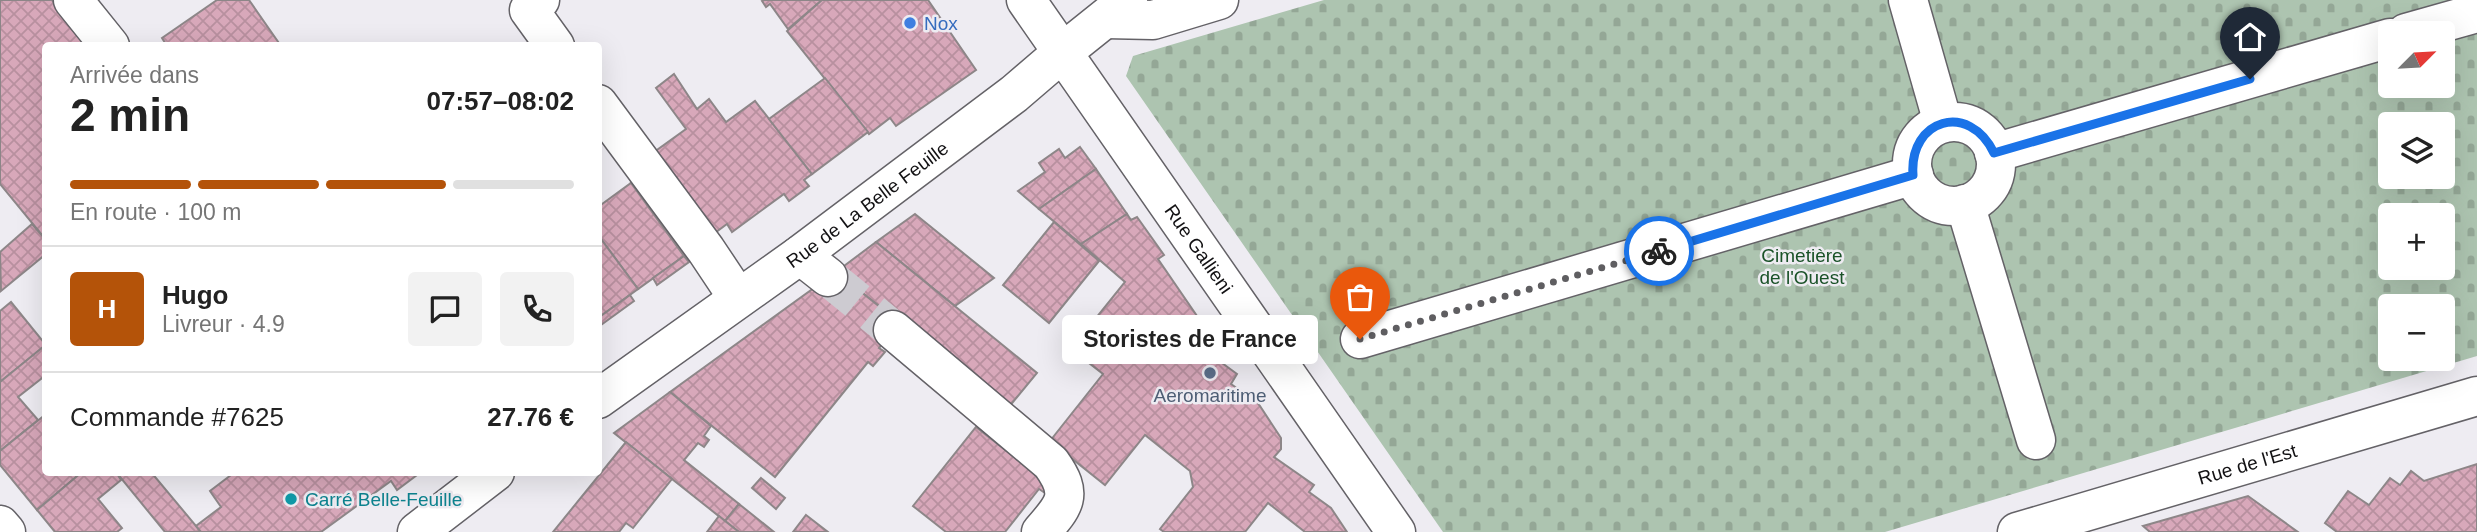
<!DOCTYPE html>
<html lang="fr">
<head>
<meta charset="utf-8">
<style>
	:root { --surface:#fff; --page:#f2f2f2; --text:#222; --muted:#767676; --line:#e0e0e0; --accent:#b45309 }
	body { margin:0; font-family:Arial,sans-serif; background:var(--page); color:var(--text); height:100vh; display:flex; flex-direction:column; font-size:26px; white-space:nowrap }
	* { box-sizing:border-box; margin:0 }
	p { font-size:23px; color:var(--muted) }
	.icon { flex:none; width:38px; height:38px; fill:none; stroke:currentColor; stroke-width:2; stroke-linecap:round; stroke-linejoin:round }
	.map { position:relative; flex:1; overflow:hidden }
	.panel { position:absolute; left:42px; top:42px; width:560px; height:434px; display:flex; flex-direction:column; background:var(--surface); border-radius:7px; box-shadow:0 7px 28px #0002 }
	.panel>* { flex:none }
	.needle { width:46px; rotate:66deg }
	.tools { position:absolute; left:2378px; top:21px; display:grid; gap:14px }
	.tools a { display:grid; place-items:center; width:77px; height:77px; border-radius:7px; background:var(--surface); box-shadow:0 7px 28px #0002; font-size:35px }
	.pin { position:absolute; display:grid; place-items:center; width:60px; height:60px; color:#fff; margin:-72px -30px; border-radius:50% 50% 50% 0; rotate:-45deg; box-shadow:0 0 7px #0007 }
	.pin .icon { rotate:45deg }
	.courier { position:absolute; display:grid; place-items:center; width:70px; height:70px; margin:-35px; border:5px solid #1a73e8; border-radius:50%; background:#fff; color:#222; box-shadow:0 2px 9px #0007 }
	.bubble { position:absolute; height:49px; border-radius:7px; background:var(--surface); box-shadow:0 7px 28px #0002; font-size:23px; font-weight:700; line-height:49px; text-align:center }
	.headline em { font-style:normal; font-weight:700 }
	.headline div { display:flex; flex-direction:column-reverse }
	.headline { display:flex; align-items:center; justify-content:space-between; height:119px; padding:0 28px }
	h1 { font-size:46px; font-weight:700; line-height:52px }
	.bar { display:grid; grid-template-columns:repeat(4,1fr); gap:10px 7px; align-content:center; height:84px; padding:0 28px }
	.bar i { height:9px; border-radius:5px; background:var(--line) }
	.bar .current { background:var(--accent) }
	.bar p { grid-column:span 4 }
	.line { display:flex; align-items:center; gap:18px; padding:0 28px; border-top:2px solid var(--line) }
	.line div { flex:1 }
	.round { display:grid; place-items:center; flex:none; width:74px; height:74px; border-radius:7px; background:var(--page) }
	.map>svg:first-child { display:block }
</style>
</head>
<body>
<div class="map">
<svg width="2477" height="532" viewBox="0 0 2477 532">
	<defs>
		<pattern id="cemetery-stones" width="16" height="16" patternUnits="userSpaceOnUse" patternTransform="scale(1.75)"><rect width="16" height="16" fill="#adc4b0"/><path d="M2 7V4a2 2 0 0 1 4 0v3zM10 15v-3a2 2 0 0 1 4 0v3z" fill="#94a796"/></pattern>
		<pattern id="building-cross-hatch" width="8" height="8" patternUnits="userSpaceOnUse" patternTransform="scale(1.75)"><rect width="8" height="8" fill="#d8a8ba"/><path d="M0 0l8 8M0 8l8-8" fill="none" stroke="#b8909f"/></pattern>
	</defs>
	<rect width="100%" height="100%" fill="#eeecf2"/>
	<path fill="url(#cemetery-stones)" fill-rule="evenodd" d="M 1324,0 L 2477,0 L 2477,356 L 1885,532 L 1443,532 L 1126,76 L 1133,56 ZM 2390,33 L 2443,33 L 2443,86 L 2390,86 ZM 2390,124 L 2443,124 L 2443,177 L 2390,177 ZM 2390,215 L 2443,215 L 2443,268 L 2390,268 ZM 2390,306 L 2443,306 L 2443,359 L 2390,359 Z"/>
	<g fill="url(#building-cross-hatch)" stroke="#8d8688" stroke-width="2">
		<polygon points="0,0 52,0 89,46 46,46 46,240 0,184"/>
		<polygon points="217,0 249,0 281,46 167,46 162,38"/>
		<polygon points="764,0 822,0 788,29 770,4 766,7 762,1"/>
		<polygon points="822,0 928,0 976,70 896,126 890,118 869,134 787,31"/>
		<polygon points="674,74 697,109 709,99 726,122 755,101 812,174 804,180 809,186 789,201 784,194 732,232 727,224 684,256 631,183 657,164 650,155 686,129 656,88"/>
		<polygon points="825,78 868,132 812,174 769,119"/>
		<polygon points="1080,147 1096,169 1039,209 1018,191 1045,172 1039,163 1059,149 1065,158"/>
		<polygon points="1096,169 1127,214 1081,244 1039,209"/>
		<polygon points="631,183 684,256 638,289 598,235 598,207"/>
		<polygon points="915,214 994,278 955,306 876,242"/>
		<polygon points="1127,214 1131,220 1137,217 1164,255 1158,259 1210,335 1205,341 1223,353 1218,360 1237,374 1231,384 1258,403 1281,438 1281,449 1274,457 1314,485 1309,492 1331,508 1347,532 1305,532 1268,503 1245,532 1164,532 1160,529 1193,487 1190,471 1145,435 1105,485 1050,441 1103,374 1071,349 1125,282 1081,244"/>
		<polygon points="1054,222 1099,261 1049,323 1003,285"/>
		<polygon points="32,224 46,240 46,254 1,291 0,252"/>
		<polygon points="598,235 638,289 598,318"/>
		<polygon points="876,242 1037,373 1008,408 836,272"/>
		<polygon points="684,256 689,262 657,285 653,278"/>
		<polygon points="836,272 900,323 879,348 885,352 873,366 868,362 775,477 670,392"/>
		<polygon points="630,295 634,301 601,325 598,318"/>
		<polygon points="11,302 46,345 0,382 0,311"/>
		<polygon points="43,347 46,349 46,375 18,397 38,420 0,451 0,382"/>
		<polygon points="670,392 711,426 704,436 709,440 704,447 698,443 684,460 739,504 725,521 614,433"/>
		<polygon points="46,414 46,472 82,472 37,510 0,465 0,451"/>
		<polygon points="976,427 1051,486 1045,493 1039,489 1005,532 946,532 913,506"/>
		<polygon points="626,442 672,479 633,528 626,523 619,532 553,532"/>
		<polygon points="2477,464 2477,532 2337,532 2325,523 2348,491 2369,505 2390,478 2400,485 2411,471 2424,481"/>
		<polygon points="82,472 116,472 121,480 98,499 122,528 117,532 55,532 37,510"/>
		<polygon points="116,472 151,472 201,532 165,532"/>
		<polygon points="235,472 421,472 397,490 391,481 321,532 201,532 196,526 221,507 210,491"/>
		<polygon points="761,478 785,498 776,509 752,488"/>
		<polygon points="2248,496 2298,532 2150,532 2143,526"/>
		<polygon points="739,504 774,532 739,532 725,521"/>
		<polygon points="806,515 828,532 793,532"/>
		<polygon points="719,516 725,521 739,532 707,532"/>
	</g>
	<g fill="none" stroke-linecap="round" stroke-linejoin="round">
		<polyline stroke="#cdcbd1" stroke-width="38" stroke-dasharray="38 19" stroke-linecap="butt" points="828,277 893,330"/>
		<defs>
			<g id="minor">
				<polyline points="73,0 110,46"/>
				<polyline points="540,0 529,10 555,46"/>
				<path id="s1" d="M 1026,0 L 1396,532"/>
				<polyline points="1908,0 1943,123"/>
				<polyline points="1106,19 1153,20 1219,0"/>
				<polyline points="2406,33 2477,13"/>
				<polyline points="598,104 706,250 738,298"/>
				<circle cx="1954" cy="164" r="42"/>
				<polyline points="1994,153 2390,38"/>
				<polyline points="1965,204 2036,440"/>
				<polyline points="800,255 828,277"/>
				<path d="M 893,330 L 1051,463 C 1074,495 1065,505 1041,532"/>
				<polyline points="1360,339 1914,175"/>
				<path id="s2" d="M 598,399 L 800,255 L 1014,94 L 1063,52 L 1128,0"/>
				<polyline points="0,525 6,532"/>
				<polyline points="417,532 495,472"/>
				<path id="s3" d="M 2017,532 L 2477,396"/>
			</g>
		</defs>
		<use href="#minor" stroke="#646267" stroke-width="41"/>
		<use href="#minor" stroke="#fff" stroke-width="38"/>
	</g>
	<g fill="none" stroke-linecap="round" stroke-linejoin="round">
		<polyline stroke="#5f5e61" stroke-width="7" stroke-dasharray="0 12.6" points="1360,339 1659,251"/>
		<path stroke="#1a73e8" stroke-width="9" d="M 1659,251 L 1913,175 C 1909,119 1969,101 1994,153 L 2250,79"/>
	</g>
	<circle fill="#3f7fe0" stroke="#eeecf2" stroke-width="2.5" cx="910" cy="23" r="7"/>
	<circle fill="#5c6f8a" stroke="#eeecf2" stroke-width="2.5" cx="1210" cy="373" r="7"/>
	<circle fill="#0f9aa8" stroke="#eeecf2" stroke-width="2.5" cx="291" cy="499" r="7"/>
	<g text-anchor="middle" stroke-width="5" stroke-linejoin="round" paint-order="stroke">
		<g font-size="19" fill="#366cbe" stroke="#eeecf2" text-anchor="start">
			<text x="924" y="30">Nox</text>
		</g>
		<g font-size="19" fill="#121113" stroke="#eeecf2">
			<text dy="7" stroke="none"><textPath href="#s2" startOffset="332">Rue de La Belle Feuille</textPath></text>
			<text dy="7" stroke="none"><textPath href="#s1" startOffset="303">Rue Gallieni</textPath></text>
			<text dy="7" stroke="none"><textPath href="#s3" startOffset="240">Rue de l'Est</textPath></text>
		</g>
		<g font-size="19" fill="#1a5228" stroke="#eeecf2">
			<text x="1802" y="262">Cimetière<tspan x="1802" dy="22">de l'Ouest</tspan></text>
		</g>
		<g font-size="19" fill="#4e5e75" stroke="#eeecf2">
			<text x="1210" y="402">Aeromaritime</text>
		</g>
		<g font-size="19" fill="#0d838f" stroke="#eeecf2" text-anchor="start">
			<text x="305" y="506">Carré Belle-Feuille</text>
		</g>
	</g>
</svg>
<div class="tools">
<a><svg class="needle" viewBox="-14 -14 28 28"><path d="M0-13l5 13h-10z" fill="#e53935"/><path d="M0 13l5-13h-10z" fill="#767676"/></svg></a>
<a><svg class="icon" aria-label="layers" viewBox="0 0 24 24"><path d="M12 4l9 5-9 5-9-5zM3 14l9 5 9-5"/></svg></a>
<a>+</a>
<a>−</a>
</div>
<div class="pin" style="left:1360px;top:339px;background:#ea580c"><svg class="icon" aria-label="bag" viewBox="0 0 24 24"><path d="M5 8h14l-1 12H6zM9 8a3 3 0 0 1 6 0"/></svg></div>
<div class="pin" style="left:2250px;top:79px;background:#1f2937"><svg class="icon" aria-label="home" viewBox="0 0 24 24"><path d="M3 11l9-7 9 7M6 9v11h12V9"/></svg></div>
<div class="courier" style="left:1659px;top:251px"><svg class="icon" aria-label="bike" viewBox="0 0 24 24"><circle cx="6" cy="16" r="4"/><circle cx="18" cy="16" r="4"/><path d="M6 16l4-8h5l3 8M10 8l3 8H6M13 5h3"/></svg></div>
<div class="bubble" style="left:1062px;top:315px;width:256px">Storistes de France</div>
<section class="panel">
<div class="headline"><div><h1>2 min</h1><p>Arrivée dans</p></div><em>07:57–08:02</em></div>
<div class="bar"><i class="current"></i><i class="current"></i><i class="current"></i><i></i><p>En route · 100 m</p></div>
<div class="line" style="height:126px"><b class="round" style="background:var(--accent);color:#fff">H</b><div><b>Hugo</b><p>Livreur · 4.9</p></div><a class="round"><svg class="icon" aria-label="chat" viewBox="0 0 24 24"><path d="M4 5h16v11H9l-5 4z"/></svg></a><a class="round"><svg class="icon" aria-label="phone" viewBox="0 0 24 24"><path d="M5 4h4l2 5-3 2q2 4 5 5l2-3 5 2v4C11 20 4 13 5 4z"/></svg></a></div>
<div class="line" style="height:91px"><div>Commande #7625</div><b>27.76 €</b></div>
</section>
</div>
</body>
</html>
